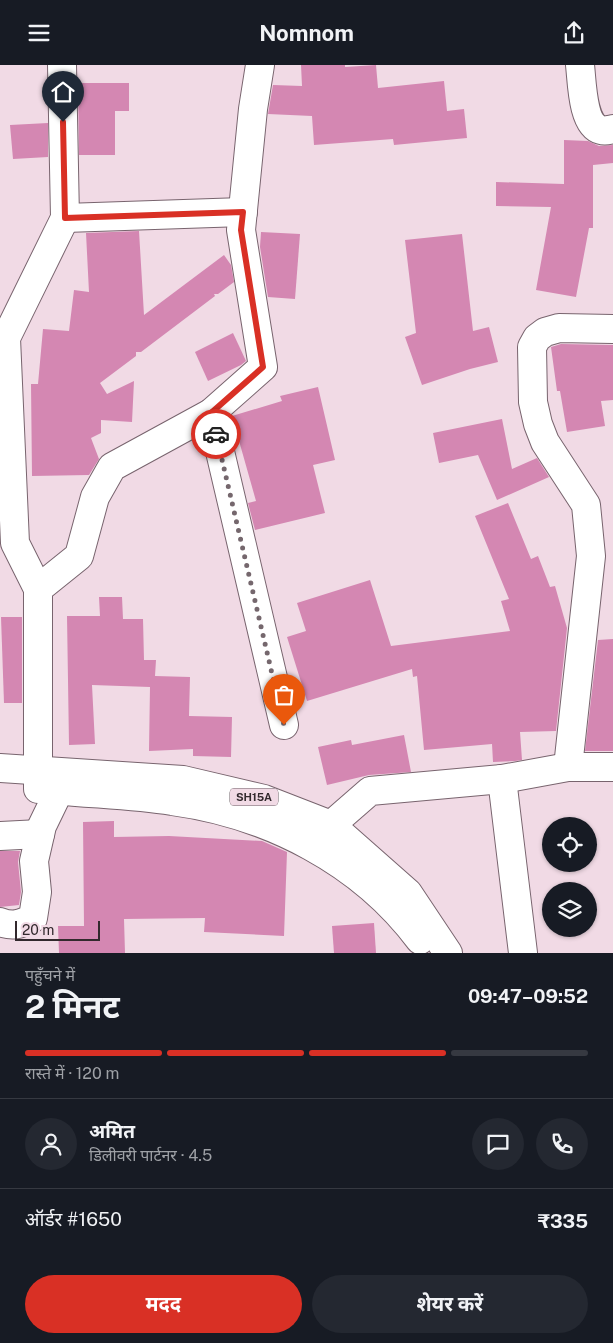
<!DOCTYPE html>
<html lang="hi">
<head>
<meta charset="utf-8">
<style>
	:root { --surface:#171b24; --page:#242831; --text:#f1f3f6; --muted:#9ea1a6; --line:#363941; --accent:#d93025 }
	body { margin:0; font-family:"Public Sans","Noto Sans Devanagari",sans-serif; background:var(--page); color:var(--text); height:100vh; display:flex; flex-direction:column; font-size:19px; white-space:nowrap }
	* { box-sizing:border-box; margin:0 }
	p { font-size:16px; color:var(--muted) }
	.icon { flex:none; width:28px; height:28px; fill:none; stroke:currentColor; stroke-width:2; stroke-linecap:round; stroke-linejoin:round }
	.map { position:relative; height:888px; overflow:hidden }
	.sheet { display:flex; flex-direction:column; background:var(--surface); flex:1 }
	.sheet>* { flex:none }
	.fabs { position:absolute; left:542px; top:752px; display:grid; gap:10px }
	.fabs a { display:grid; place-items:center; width:55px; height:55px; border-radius:50%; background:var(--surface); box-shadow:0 1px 4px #0004; font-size:25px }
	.scale { position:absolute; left:15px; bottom:12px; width:85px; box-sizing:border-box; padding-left:5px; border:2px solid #32292d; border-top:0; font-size:14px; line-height:18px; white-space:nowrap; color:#32292d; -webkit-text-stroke:4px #f1dae5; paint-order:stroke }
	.pin { position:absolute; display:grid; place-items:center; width:42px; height:42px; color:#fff; margin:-51px -21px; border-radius:50% 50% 50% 0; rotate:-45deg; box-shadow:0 0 5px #0007 }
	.pin .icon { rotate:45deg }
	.courier { position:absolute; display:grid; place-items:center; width:50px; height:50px; margin:-25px; border:4px solid #d93025; border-radius:50%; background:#fff; color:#222; box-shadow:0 1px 6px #0007 }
	.headline em { font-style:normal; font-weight:700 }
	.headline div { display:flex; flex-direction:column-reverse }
	.headline { display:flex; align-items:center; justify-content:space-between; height:85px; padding:0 25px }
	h1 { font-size:32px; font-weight:700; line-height:38px }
	.bar { display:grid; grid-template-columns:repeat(4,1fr); gap:8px 5px; align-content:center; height:60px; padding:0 25px }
	.bar i { height:6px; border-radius:4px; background:var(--line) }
	.bar .active { background:var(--accent) }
	.bar p { grid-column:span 4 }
	.line { display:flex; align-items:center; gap:12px; padding:0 25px; border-top:1px solid var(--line) }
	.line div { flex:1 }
	.round { display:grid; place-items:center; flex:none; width:52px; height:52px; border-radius:26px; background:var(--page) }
	.primary-button { display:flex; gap:10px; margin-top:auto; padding:10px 25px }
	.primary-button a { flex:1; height:58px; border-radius:30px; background:var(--accent); color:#fff; font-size:20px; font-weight:700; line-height:58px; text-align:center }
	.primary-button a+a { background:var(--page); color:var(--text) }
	header { display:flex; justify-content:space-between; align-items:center; height:65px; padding:0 25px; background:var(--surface); font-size:22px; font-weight:700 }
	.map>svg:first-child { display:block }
</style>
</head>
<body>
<header><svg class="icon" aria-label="menu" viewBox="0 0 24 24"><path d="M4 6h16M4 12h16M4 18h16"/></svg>Nomnom<svg class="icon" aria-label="share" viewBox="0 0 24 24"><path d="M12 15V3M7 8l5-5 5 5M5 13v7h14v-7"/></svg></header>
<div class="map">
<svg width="613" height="888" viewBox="0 0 613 888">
	<rect width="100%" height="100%" fill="#f1dae5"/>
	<g fill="#d487b2">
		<polygon points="301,0 345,0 345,2 376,0 378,23 444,16 447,46 464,44 467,73 394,80 393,74 314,80 312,51 268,49 273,20 302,21"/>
		<polygon points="78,18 129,18 129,46 115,46 115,90 79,90"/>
		<polygon points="48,58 48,92 13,94 10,60"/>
		<polygon points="564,75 588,76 599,81 613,80 613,98 593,100 593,163 589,163 576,232 536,225 551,142 496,141 496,117 564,119"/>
		<polygon points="139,166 144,250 224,190 231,200 234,217 218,229 214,229 215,231 141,287 136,287 136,291 100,318 107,329 134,316 132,357 101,355 101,368 91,373 99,394 89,410 32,411 31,319 38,319 43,264 69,266 74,225 89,227 86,168"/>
		<polygon points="261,167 300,169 295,234 268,232 260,182"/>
		<polygon points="462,169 473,266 489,262 498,297 470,304 422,320 405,272 416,268 405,175"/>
		<polygon points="233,268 246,296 241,300 208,316 195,287"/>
		<polygon points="561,279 613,280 613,335 601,336 605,361 567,367 560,326 557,326 551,282"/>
		<polygon points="318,322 335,395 313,400 325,448 255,465 248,438 256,436 232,351 282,336 280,331"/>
		<polygon points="502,354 512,404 537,393 549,412 497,435 478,390 439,398 433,368"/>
		<polygon points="508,438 531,494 538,491 550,522 555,521 567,563 556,666 520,667 522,695 515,696 493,697 492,679 424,685 417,611 413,612 412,604 307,636 287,572 306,566 297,538 370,515 391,581 510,566 501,536 509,534 475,451"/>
		<polygon points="99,532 122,532 123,554 143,554 144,595 156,595 155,611 190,612 189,651 232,652 231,692 193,691 193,684 149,686 150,622 92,620 95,679 69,680 67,551 100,551"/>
		<polygon points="1,552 22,552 22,638 4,638"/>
		<polygon points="613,574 613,686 585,686 598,575"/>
		<polygon points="404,670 411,707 369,710 327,720 318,682 351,675 352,680"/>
		<polygon points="114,756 114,772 169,771 262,776 287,787 284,871 204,867 205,853 124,854 125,888 59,888 58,861 84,861 83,757"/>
		<polygon points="0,786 20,786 18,797 21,827 19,840 0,842"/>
		<polygon points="374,858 376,888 334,888 332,861"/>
	</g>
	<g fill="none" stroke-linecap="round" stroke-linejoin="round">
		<defs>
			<g id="minor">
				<polyline points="260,0 253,44 241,165 263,302 211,348 284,660"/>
				<path d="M 580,0 C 582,16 582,60 601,65 C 604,66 610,65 613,64"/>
				<polyline points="65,153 243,147"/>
				<polyline points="38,524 79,491 95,432 112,402 211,348"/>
				<polyline points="568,702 591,491 586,440 545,377 538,359 533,337 532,282 537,273 545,267 559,263 613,264"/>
				<polyline points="502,714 523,888"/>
				<polyline points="38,724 38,524 15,478 6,273 65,153 62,0"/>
				<polyline points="0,771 40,769"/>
				<polyline points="323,781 331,760 370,726 502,714 568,702 613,702"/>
				<path d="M 0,857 C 13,862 21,859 33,853 L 37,827 L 34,796 L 42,761 L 59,726"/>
			</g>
			<g id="major">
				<polyline points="0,703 183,715 264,734 331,760 408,828 448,888"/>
				<path d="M 55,725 C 94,729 134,730 172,736 C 269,749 362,797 420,875"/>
			</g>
		</defs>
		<use href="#minor" stroke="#78646e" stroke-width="30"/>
		<use href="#major" stroke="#78646e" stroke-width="30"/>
		<use href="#minor" stroke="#fff" stroke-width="28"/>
		<use href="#major" stroke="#fff" stroke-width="28"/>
	</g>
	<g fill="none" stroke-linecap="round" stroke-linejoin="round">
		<polyline stroke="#75676d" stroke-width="5" stroke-dasharray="0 9" points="216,369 284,660"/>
		<polyline stroke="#d93025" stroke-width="6" points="63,57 65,153 243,147 241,165 263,302 211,348 216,369"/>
	</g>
	<g text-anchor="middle" stroke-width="4.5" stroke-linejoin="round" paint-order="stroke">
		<rect fill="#f1dae5" stroke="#6b5e64" stroke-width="1" x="230" y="723.5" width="48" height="17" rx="4"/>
		<g font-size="11" font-weight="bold" fill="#32292d">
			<text x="254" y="736">SH15A</text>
		</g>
	</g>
</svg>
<div class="fabs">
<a><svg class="icon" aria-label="locate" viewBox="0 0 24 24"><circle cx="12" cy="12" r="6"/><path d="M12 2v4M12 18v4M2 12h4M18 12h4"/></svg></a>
<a><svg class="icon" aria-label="layers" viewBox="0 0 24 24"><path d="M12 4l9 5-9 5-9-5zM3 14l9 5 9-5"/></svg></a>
</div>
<div class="scale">20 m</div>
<div class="pin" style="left:284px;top:660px;background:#ea580c"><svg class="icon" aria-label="bag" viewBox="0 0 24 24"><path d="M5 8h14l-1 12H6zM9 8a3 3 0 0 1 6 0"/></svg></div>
<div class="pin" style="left:63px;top:57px;background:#1f2937"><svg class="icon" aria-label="home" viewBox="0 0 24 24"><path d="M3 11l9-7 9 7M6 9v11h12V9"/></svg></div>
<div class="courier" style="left:216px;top:369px"><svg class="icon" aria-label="car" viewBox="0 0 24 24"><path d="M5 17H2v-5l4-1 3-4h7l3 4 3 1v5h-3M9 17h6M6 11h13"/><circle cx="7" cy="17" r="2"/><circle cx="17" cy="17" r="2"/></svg></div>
</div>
<section class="sheet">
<div class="headline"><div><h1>2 मिनट</h1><p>पहुँचने में</p></div><em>09:47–09:52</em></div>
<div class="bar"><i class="active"></i><i class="active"></i><i class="active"></i><i></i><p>रास्ते में · 120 m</p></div>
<div class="line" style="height:90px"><a class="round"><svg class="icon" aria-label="person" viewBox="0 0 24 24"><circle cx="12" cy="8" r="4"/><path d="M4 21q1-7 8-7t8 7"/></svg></a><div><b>अमित</b><p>डिलीवरी पार्टनर · 4.5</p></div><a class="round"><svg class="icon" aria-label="chat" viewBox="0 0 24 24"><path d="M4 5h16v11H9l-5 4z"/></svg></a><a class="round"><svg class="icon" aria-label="phone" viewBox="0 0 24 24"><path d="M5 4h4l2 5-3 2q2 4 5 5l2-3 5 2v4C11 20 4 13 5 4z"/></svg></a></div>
<div class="line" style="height:65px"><div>ऑर्डर #1650</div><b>₹335</b></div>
<div class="primary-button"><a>मदद</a><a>शेयर करें</a></div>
</section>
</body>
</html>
